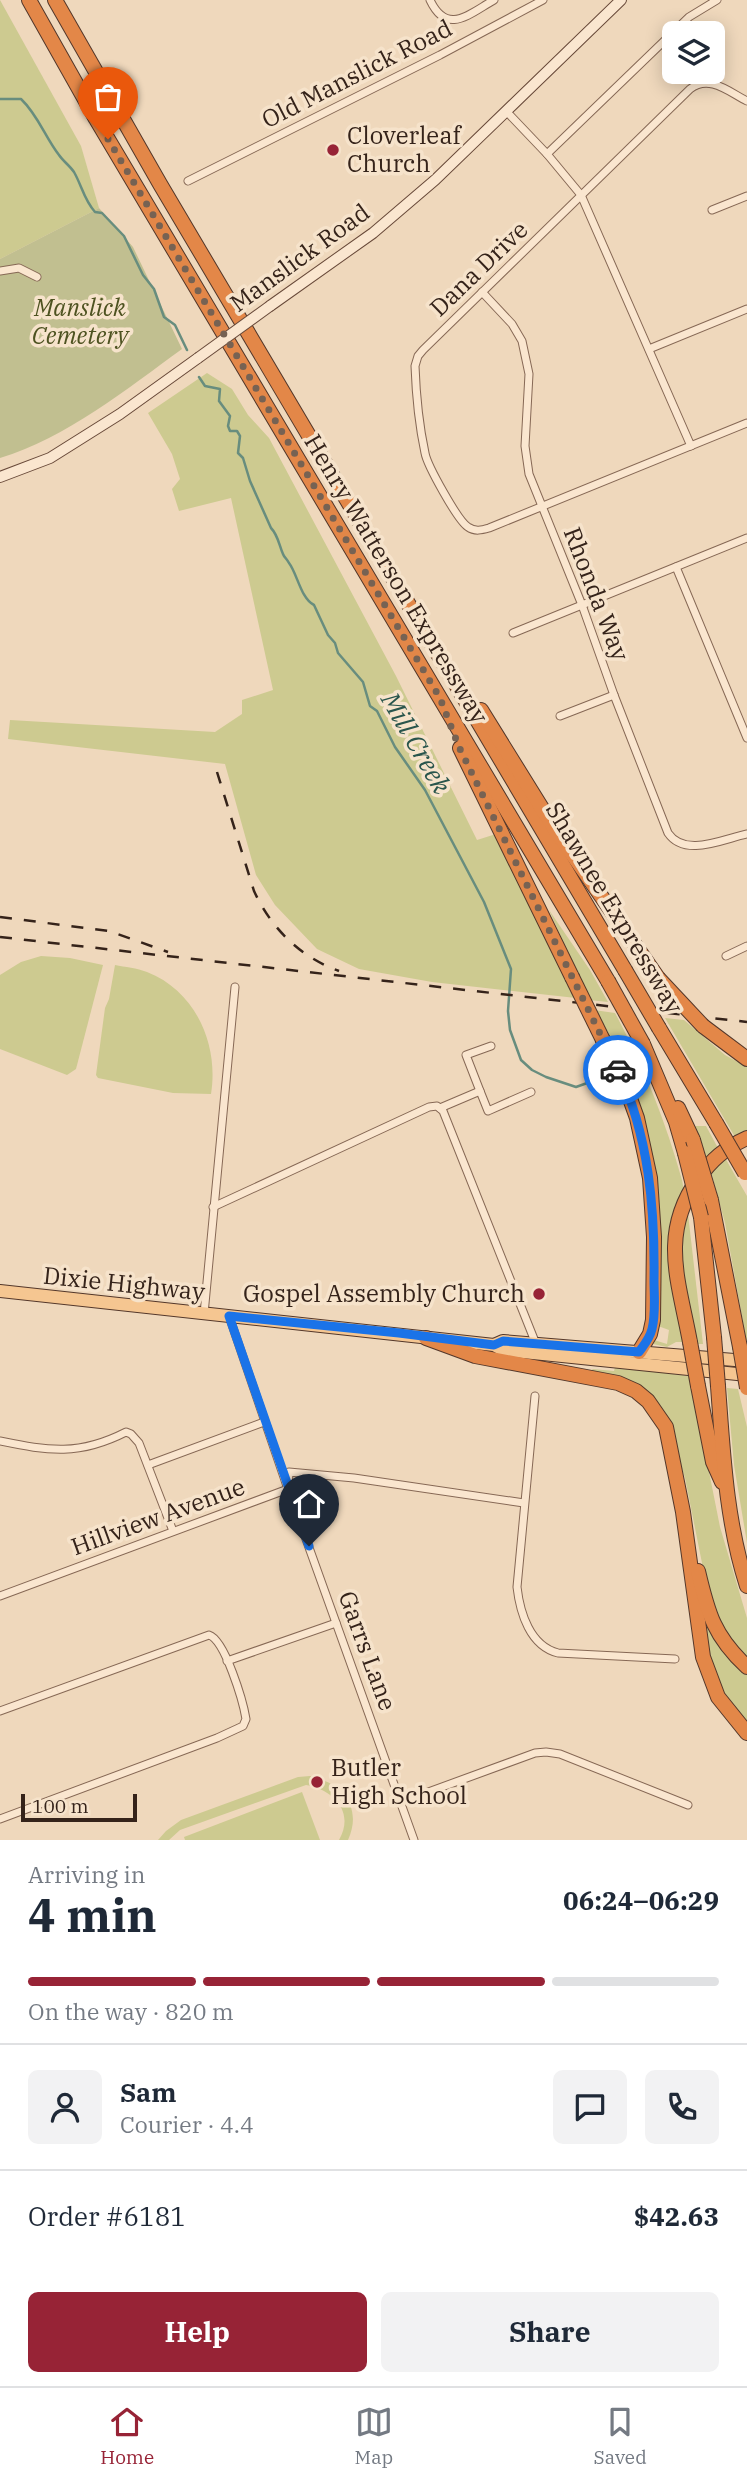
<!DOCTYPE html>
<html lang="en">
<head>
<meta charset="utf-8">
<style>
	:root { --surface:#fff; --page:#f2f2f3; --text:#1f2937; --muted:#747a83; --line:#e0e1e3; --accent:#972336 }
	body { margin:0; font-family:"IBM Plex Serif",serif; background:var(--page); color:var(--text); height:100vh; display:flex; flex-direction:column; font-size:26px; white-space:nowrap }
	* { box-sizing:border-box; margin:0 }
	p { font-size:23px; color:var(--muted) }
	.icon { flex:none; width:38px; height:38px; fill:none; stroke:currentColor; stroke-width:2; stroke-linecap:round; stroke-linejoin:round }
	.map { position:relative; height:1840px; overflow:hidden }
	.details { display:flex; flex-direction:column; background:var(--surface); flex:1 }
	.details>* { flex:none }
	.fabs { position:absolute; left:662px; top:21px; display:grid; gap:14px }
	.fabs a { display:grid; place-items:center; width:63px; height:63px; border-radius:10px; background:var(--surface); box-shadow:0 4px 18px #0003; font-size:35px }
	.scale { position:absolute; left:21px; bottom:18px; width:116px; box-sizing:border-box; padding-left:7px; border:4px solid #35231a; border-top:0; font-size:19px; line-height:24px; white-space:nowrap; color:#35231a; -webkit-text-stroke:5px #f6e3cb; paint-order:stroke }
	.pin { position:absolute; display:grid; place-items:center; width:60px; height:60px; color:#fff; margin:-72px -30px; border-radius:50% 50% 50% 0; rotate:-45deg; box-shadow:0 0 7px #0007 }
	.pin .icon { rotate:45deg }
	.courier { position:absolute; display:grid; place-items:center; width:70px; height:70px; margin:-35px; border:5px solid #1a73e8; border-radius:50%; background:#fff; color:#222; box-shadow:0 2px 9px #0007 }
	.summary em { font-style:normal; font-weight:800 }
	.summary div { display:flex; flex-direction:column-reverse }
	.summary { display:flex; align-items:center; justify-content:space-between; height:119px; padding:0 28px }
	h1 { font-size:46px; font-weight:800; line-height:52px }
	.bar { display:grid; grid-template-columns:repeat(4,1fr); gap:10px 7px; align-content:center; height:84px; padding:0 28px }
	.bar i { height:9px; border-radius:5px; background:var(--line) }
	.bar .on { background:var(--accent) }
	.bar p { grid-column:span 4 }
	.line { display:flex; align-items:center; gap:18px; padding:0 28px; border-top:2px solid var(--line) }
	.line div { flex:1 }
	.round { display:grid; place-items:center; flex:none; width:74px; height:74px; border-radius:10px; background:var(--page) }
	.button { display:flex; gap:14px; margin-top:auto; padding:14px 28px }
	.button a { flex:1; height:80px; border-radius:10px; background:var(--accent); color:#fff; font-size:28px; font-weight:800; line-height:80px; text-align:center }
	.button a+a { background:var(--page); color:var(--text) }
	.dock { display:flex; justify-content:space-around; align-items:center; height:98px; border-top:2px solid var(--line); background:var(--surface); font-size:19px; color:var(--muted) }
	.dock a { display:grid; justify-items:center; gap:4px }
	.dock .on { color:var(--accent) }
	.map>svg:first-child { display:block }
</style>
</head>
<body>
<div class="map">
<svg width="747" height="1840" viewBox="0 0 747 1840">
	<rect width="100%" height="100%" fill="#efd8bc"/>
	<g fill="#cdca90">
		<polygon points="0,0 81,146 99,208 0,259"/>
		<polygon points="207,373 232,389 248,415 269,438 396,676 477,840 496,834 576,998 432,982 359,969 317,949 275,905 256,875 225,764 8,739 10,720 215,732 242,714 242,700 273,690 231,498 179,511 172,489 180,479 172,454 148,413"/>
		<polygon points="549,910 590,970 608,1002 589,1000"/>
		<polygon points="41,956 70,958 103,965 76,1069 67,1075 0,1049 0,975 21,962"/>
		<path d="M 115,965 C 125,967 137,968 147,972 C 196,991 219,1045 211,1094 L 173,1093 L 98,1078 L 96,1075 L 105,1008 L 109,999 Z"/>
		<path d="M 594,1010 L 615,1013 C 644,1066 666,1123 682,1180 L 684,1191 L 673,1212 L 669,1244 L 684,1342 L 676,1342 L 667,1347 L 653,1344 L 654,1340 L 667,1344 L 669,1330 L 658,1326 L 655,1180 Z"/>
		<polygon points="665,1018 684,1020 725,1055 747,1067 747,1131 735,1137"/>
		<polygon points="695,1126 706,1126 718,1148 706,1157"/>
		<polygon points="724,1156 747,1196 747,1344 725,1223 710,1168"/>
		<polygon points="687,1205 703,1344 695,1344 679,1249"/>
		<polygon points="615,1367 690,1376 720,1527 747,1618 747,1658 722,1632 706,1583 685,1478 669,1428 645,1396 590,1371 593,1369 614,1371"/>
		<polygon points="727,1388 738,1389 747,1427 747,1543 734,1465"/>
		<polygon points="705,1624 724,1652 747,1672 747,1728 725,1699 706,1647"/>
		<path d="M 310,1776 C 342,1783 363,1807 348,1840 L 339,1840 C 355,1812 334,1790 306,1785 L 180,1830 L 169,1840 L 158,1840 L 166,1831 L 181,1820 L 298,1777 Z"/>
		<polygon points="302,1792 320,1840 185,1840 184,1837"/>
	</g>
	<path fill="#c1bf90" d="M 99,208 L 133,247 L 182,349 C 127,389 66,438 0,458 L 0,259 Z"/>
	<g fill="none" stroke-linecap="round" stroke-linejoin="round">
		<g stroke="#688d7e" stroke-width="2.5">
			<path d="M 0,99 L 21,99 C 38,115 45,137 59,155 C 63,161 70,166 74,172 C 82,186 84,200 95,212 L 102,213 L 124,236 L 143,275 L 154,289 L 164,317 L 175,325 L 187,350"/>
			<path d="M 199,377 L 205,386 L 220,389 L 219,401 L 230,416 L 228,426 L 230,431 L 237,431 L 240,436 L 238,453 L 243,458 L 250,481 L 271,528 C 278,535 279,545 283,554 C 284,557 287,559 289,563 C 297,573 301,599 314,605 L 328,635 L 335,643 L 338,653 L 363,682 L 370,706 L 377,711 L 395,747 L 425,790 L 484,902 L 511,969 L 508,1011 L 510,1030 L 521,1060 L 532,1070 L 546,1077 L 576,1087 L 590,1082 L 616,1089"/>
		</g>
		<defs>
			<g id="minor">
				<path d="M 430,0 C 447,36 469,14 494,0"/>
				<path d="M 747,101 C 729,92 709,74 690,89 L 423,350 L 418,356 L 415,366 C 416,394 419,425 425,453 C 427,465 458,521 468,527 C 475,532 482,530 489,528 L 747,423"/>
				<polyline points="507,112 547,154 581,195 691,446"/>
				<polyline points="547,154 689,17 717,0"/>
				<polyline points="188,181 440,55 543,0"/>
				<polyline points="712,210 747,196"/>
				<polyline points="0,271 19,268 37,277"/>
				<path d="M 482,292 L 512,324 L 522,341 L 529,374 L 525,446 L 529,474 L 582,605 L 614,695 L 668,833 C 685,858 723,839 747,834"/>
				<polyline points="649,349 747,309"/>
				<polyline points="676,567 747,738"/>
				<polyline points="513,633 747,538"/>
				<polyline points="560,716 614,695"/>
				<polyline points="726,956 747,946"/>
				<polyline points="480,1091 466,1055 491,1046"/>
				<polyline points="440,1108 480,1091 488,1111 531,1092"/>
				<polyline points="213,1207 429,1107 437,1106 443,1111 536,1344"/>
				<polyline points="204,1314 235,987"/>
				<polyline points="229,1316 288,1489 414,1840"/>
				<path d="M 535,1396 L 517,1587 C 520,1613 530,1646 558,1653 L 675,1659"/>
				<path d="M 0,1441 C 49,1451 79,1456 126,1432 L 131,1434 L 139,1443 L 173,1531"/>
				<polyline points="148,1465 264,1422"/>
				<polyline points="0,1596 288,1489 289,1472 354,1478 524,1503"/>
				<polyline points="227,1661 336,1623"/>
				<path d="M 0,1711 L 209,1635 C 225,1640 243,1701 246,1719 L 243,1726 L 217,1738 L 0,1819"/>
				<polyline points="401,1802 535,1753 546,1752 560,1754 688,1805"/>
			</g>
			<g id="secondary">
				<polyline points="270,306 373,233 435,180 621,0"/>
				<polyline points="0,477 50,458 120,414 198,358"/>
			</g>
			<g id="primary">
				<polyline points="0,1291 494,1345 503,1350 747,1375"/>
				<polyline points="494,1345 503,1341 747,1361"/>
			</g>
			<g id="motorway">
				<polyline points="29,0 96,119 608,981"/>
				<polyline points="55,0 160,184 625,970"/>
				<polyline points="481,710 556,831 658,978"/>
				<polyline points="460,748 572,977"/>
				<polyline points="703,1026 747,1059"/>
				<polyline points="659,1028 716,1123"/>
				<polyline points="603,1040 628,1093 637,1118 650,1178 654,1237 653,1320 650,1334 639,1352"/>
				<polyline points="643,1044 676,1122 685,1153"/>
				<polyline points="678,1108 693,1140"/>
				<polyline points="711,1200 740,1347"/>
				<polyline points="701,1217 714,1337"/>
				<polyline points="426,1338 475,1356 618,1383 636,1391 648,1401 666,1427 683,1512 703,1657 718,1697 747,1733"/>
				<path d="M 690,1342 C 679,1282 659,1234 698,1179 C 711,1160 725,1148 747,1138"/>
				<polyline points="698,1386 713,1462 722,1482"/>
				<path d="M 718,1386 C 723,1453 726,1521 747,1586"/>
				<path d="M 698,1571 C 708,1614 714,1636 747,1667"/>
			</g>
		</defs>
		<use href="#minor" stroke="#866855" stroke-width="9"/>
		<use href="#secondary" stroke="#684939" stroke-width="12"/>
		<use href="#primary" stroke="#53372a" stroke-width="14"/>
		<use href="#motorway" stroke="#53372a" stroke-width="16"/>
		<use href="#minor" stroke="#fae6cf" stroke-width="7"/>
		<use href="#secondary" stroke="#fae6cf" stroke-width="10"/>
		<use href="#primary" stroke="#f5c691" stroke-width="12"/>
		<use href="#motorway" stroke="#e38748" stroke-width="14"/>
		<g stroke="#35231a" stroke-width="2.5" stroke-dasharray="12 12" stroke-linecap="butt">
			<path d="M 217,772 L 254,891 C 271,928 300,957 339,971"/>
			<polyline points="0,917 109,931 168,952"/>
			<polyline points="0,937 747,1022"/>
		</g>
		<defs>
			<polyline id="secondary-bridge" points="198,358 270,306"/>
			<g id="motorway-bridge">
				<polyline points="625,970 659,1028"/>
				<polyline points="572,977 603,1040"/>
				<polyline points="658,978 703,1026"/>
				<polyline points="608,981 643,1044"/>
				<polyline points="716,1123 745,1173"/>
				<polyline points="693,1140 711,1200"/>
				<polyline points="685,1153 701,1217"/>
				<polyline points="714,1337 718,1386"/>
				<polyline points="690,1342 698,1386"/>
				<polyline points="740,1347 747,1388"/>
			</g>
		</defs>
		<use href="#secondary-bridge" stroke="#684939" stroke-width="12" stroke-linecap="butt"/>
		<use href="#motorway-bridge" stroke="#53372a" stroke-width="16" stroke-linecap="butt"/>
		<use href="#secondary-bridge" stroke="#fae6cf" stroke-width="10"/>
		<use href="#motorway-bridge" stroke="#e38748" stroke-width="14"/>
	</g>
	<g fill="none" stroke-linecap="round" stroke-linejoin="round">
		<polyline stroke="#766253" stroke-width="7" stroke-dasharray="0 12.6" points="108,139 440,698 459,747 618,1070"/>
		<path stroke="#1a73e8" stroke-width="9" d="M 309,1546 L 229,1316 L 399,1333 L 494,1345 L 503,1341 L 639,1352 C 644,1345 650,1338 652,1329 C 656,1313 654,1296 654,1280 C 655,1208 649,1136 618,1070"/>
	</g>
	<g fill="#972336" stroke="#f6e3cb" stroke-width="2.5">
		<circle cx="333" cy="150" r="7"/>
		<circle cx="539" cy="1294" r="7"/>
		<circle cx="317" cy="1782" r="7"/>
	</g>
	<g text-anchor="middle" stroke-width="7" stroke-linejoin="round" paint-order="stroke">
		<g font-size="24" fill="#35231a" stroke="#f6e3cb">
			<text transform="translate(357 74) rotate(-27)" y="8">Old Manslick Road</text>
			<text transform="translate(300 258) rotate(-36)" y="8">Manslick Road</text>
			<text transform="translate(479 269) rotate(-44)" y="8">Dana Drive</text>
			<text transform="translate(396 579) rotate(59)" y="8">Henry Watterson Expressway</text>
			<text transform="translate(596 594) rotate(69)" y="8">Rhonda Way</text>
			<text transform="translate(614 908) rotate(59)" y="8">Shawnee Expressway</text>
			<text transform="translate(124 1284) rotate(6)" y="8">Dixie Highway</text>
			<text transform="translate(158 1517) rotate(-20)" y="8">Hillview Avenue</text>
			<text transform="translate(367 1651) rotate(70)" y="8">Garrs Lane</text>
		</g>
		<g font-size="24" fill="#35231a" stroke="#f6e3cb" text-anchor="start">
			<text x="347" y="144">Cloverleaf<tspan x="347" dy="28">Church</tspan></text>
			<text x="525" y="1302" text-anchor="end">Gospel Assembly Church</text>
			<text x="331" y="1776">Butler<tspan x="331" dy="28">High School</tspan></text>
		</g>
		<g font-size="24" font-style="italic" fill="#4d5220" stroke="#f6e3cb">
			<text x="80" y="316">Manslick<tspan x="80" dy="28">Cemetery</tspan></text>
		</g>
		<g font-size="26" font-style="italic" fill="#29554c" stroke="#f6e3cb">
			<text transform="translate(416 743) rotate(60)" y="9">Mill Creek</text>
		</g>
	</g>
</svg>
<div class="fabs">
<a><svg class="icon" aria-label="layers" viewBox="0 0 24 24"><path d="M12 4l9 5-9 5-9-5zM3 14l9 5 9-5"/></svg></a>
</div>
<div class="scale">100 m</div>
<div class="pin" style="left:108px;top:139px;background:#ea580c"><svg class="icon" aria-label="bag" viewBox="0 0 24 24"><path d="M5 8h14l-1 12H6zM9 8a3 3 0 0 1 6 0"/></svg></div>
<div class="pin" style="left:309px;top:1546px;background:#1f2937"><svg class="icon" aria-label="home" viewBox="0 0 24 24"><path d="M3 11l9-7 9 7M6 9v11h12V9"/></svg></div>
<div class="courier" style="left:618px;top:1070px"><svg class="icon" aria-label="car" viewBox="0 0 24 24"><path d="M5 17H2v-5l4-1 3-4h7l3 4 3 1v5h-3M9 17h6M6 11h13"/><circle cx="7" cy="17" r="2"/><circle cx="17" cy="17" r="2"/></svg></div>
</div>
<section class="details">
<div class="summary"><div><h1>4 min</h1><p>Arriving in</p></div><em>06:24–06:29</em></div>
<div class="bar"><i class="on"></i><i class="on"></i><i class="on"></i><i></i><p>On the way · 820 m</p></div>
<div class="line" style="height:126px"><a class="round"><svg class="icon" aria-label="person" viewBox="0 0 24 24"><circle cx="12" cy="8" r="4"/><path d="M4 21q1-7 8-7t8 7"/></svg></a><div><b>Sam</b><p>Courier · 4.4</p></div><a class="round"><svg class="icon" aria-label="chat" viewBox="0 0 24 24"><path d="M4 5h16v11H9l-5 4z"/></svg></a><a class="round"><svg class="icon" aria-label="phone" viewBox="0 0 24 24"><path d="M5 4h4l2 5-3 2q2 4 5 5l2-3 5 2v4C11 20 4 13 5 4z"/></svg></a></div>
<div class="line" style="height:91px"><div>Order #6181</div><b>$42.63</b></div>
<div class="button"><a>Help</a><a>Share</a></div>
</section>
<nav class="dock">
<a class="on"><svg class="icon" aria-label="home" viewBox="0 0 24 24"><path d="M3 11l9-7 9 7M6 9v11h12V9"/></svg>Home</a>
<a><svg class="icon" aria-label="map" viewBox="0 0 24 24"><path d="M3 6l6-2 6 2 6-2v14l-6 2-6-2-6 2zM9 4v14M15 6v14"/></svg>Map</a>
<a><svg class="icon" aria-label="saved" viewBox="0 0 24 24"><path d="M7 4h10v16l-5-4-5 4z"/></svg>Saved</a>
</nav>
</body>
</html>
